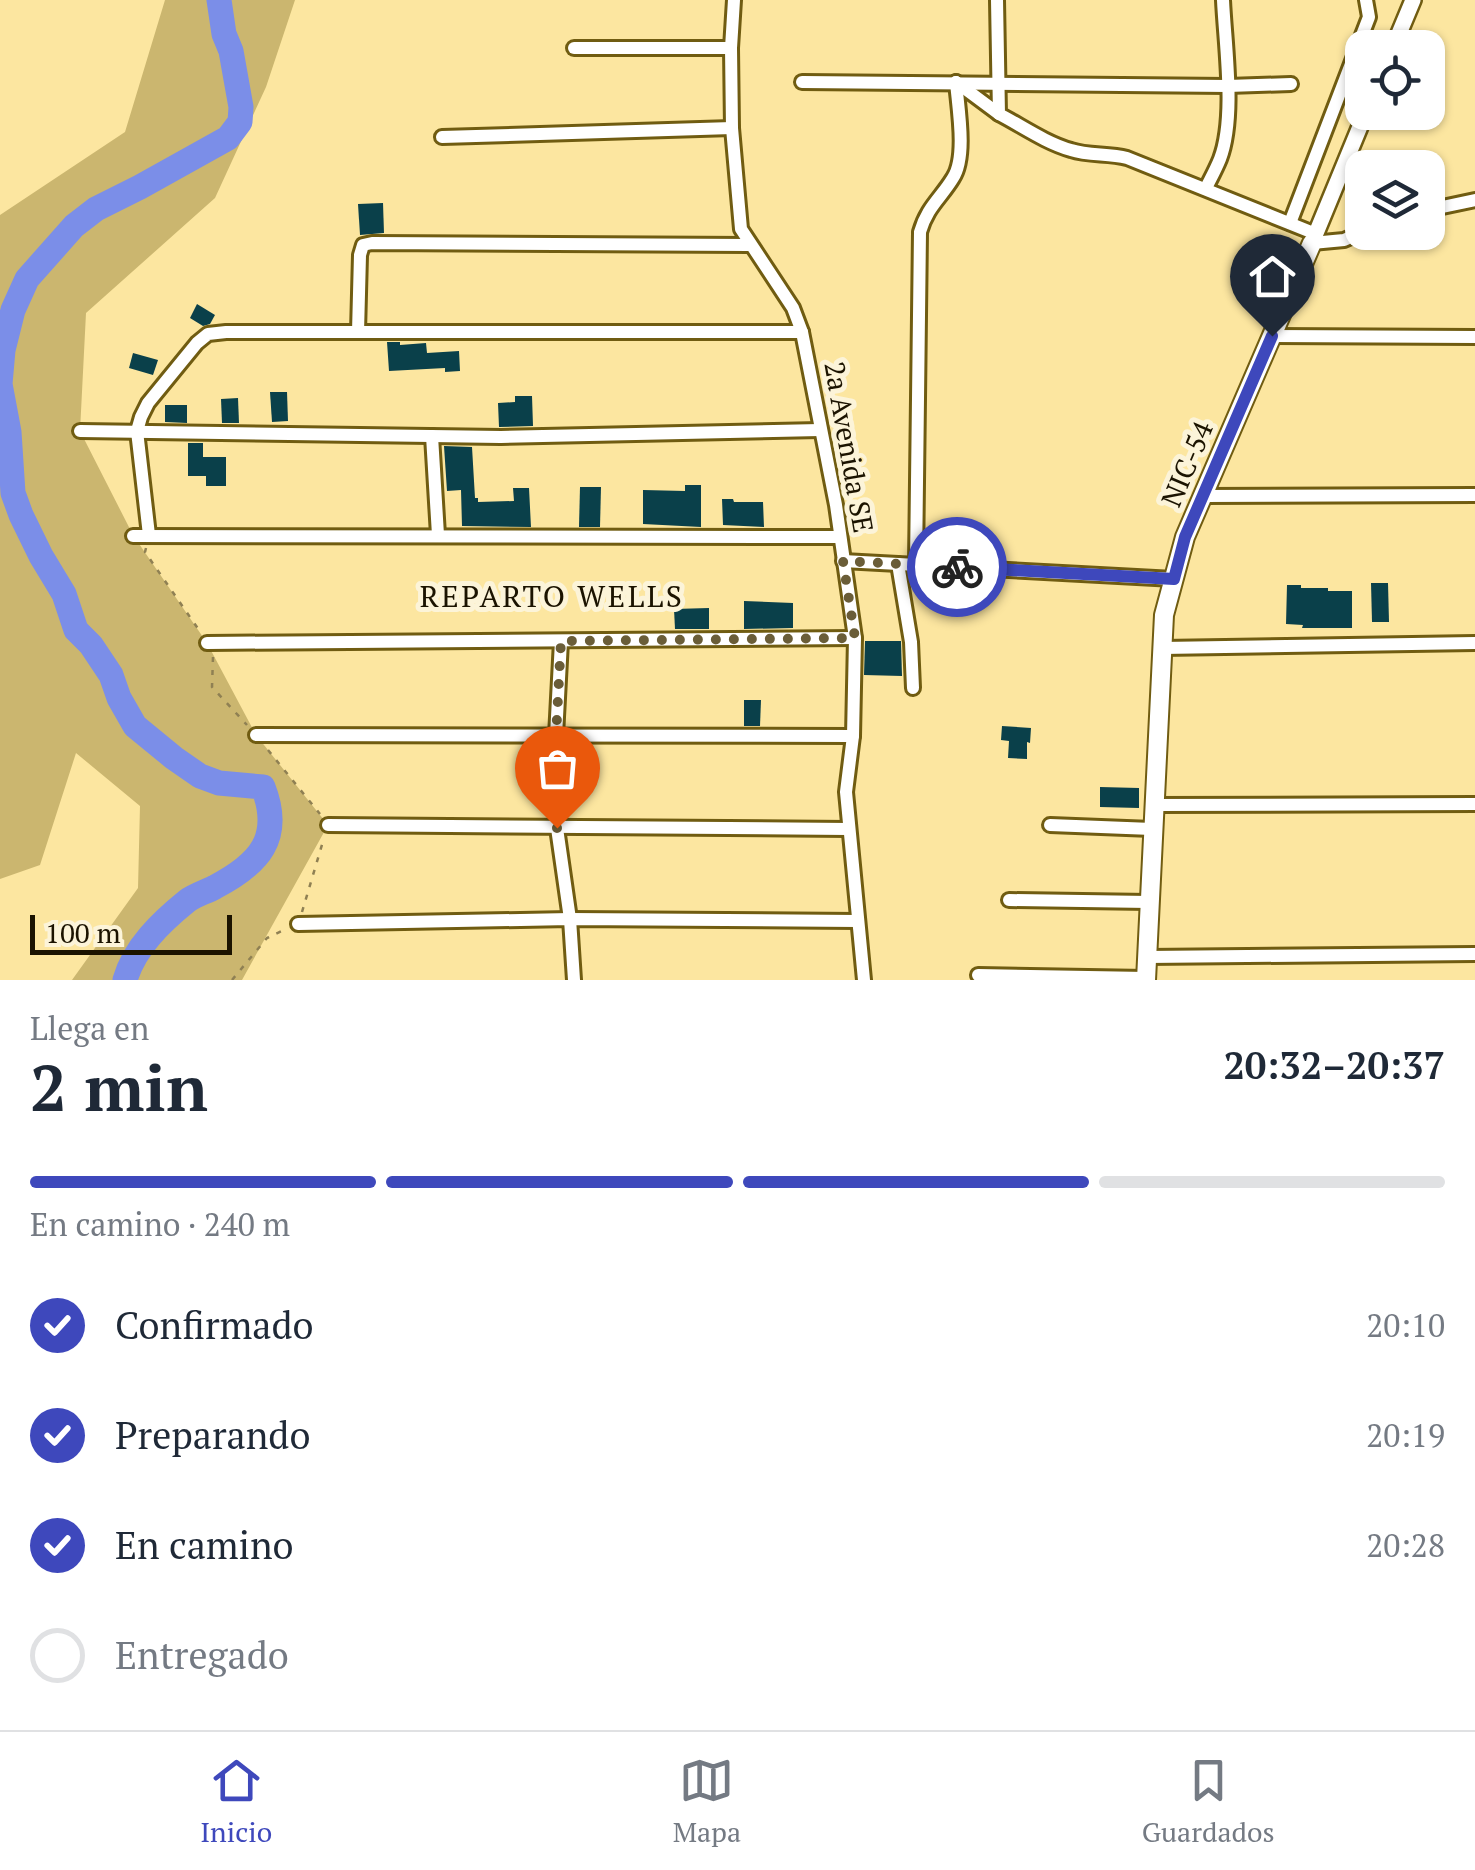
<!DOCTYPE html>
<html lang="es">
<head>
<meta charset="utf-8">
<style>
	:root { --surface:#fff; --page:#f6f6f7; --text:#1f2937; --muted:#747a83; --line:#e0e1e3; --accent:#3e48bc }
	body { margin:0; font-family:"PT Serif",serif; background:var(--page); color:var(--text); height:100vh; display:flex; flex-direction:column; font-size:38px; white-space:nowrap }
	* { box-sizing:border-box; margin:0 }
	p { font-size:32px; color:var(--muted) }
	.icon { flex:none; width:55px; height:55px; fill:none; stroke:currentColor; stroke-width:2; stroke-linecap:round; stroke-linejoin:round }
	.map { position:relative; height:980px; overflow:hidden }
	.panel { display:flex; flex-direction:column; background:var(--surface); flex:1 }
	.panel>* { flex:none }
	.fabs { position:absolute; left:1345px; top:30px; display:grid; gap:20px }
	.fabs a { display:grid; place-items:center; width:100px; height:100px; border-radius:20px; background:var(--surface); box-shadow:0 2px 8px #0004; font-size:50px }
	.scale { position:absolute; left:30px; bottom:25px; width:202px; box-sizing:border-box; padding-left:10px; border:5px solid #1b1300; border-top:0; font-size:28px; line-height:35px; white-space:nowrap; color:#1b1300; -webkit-text-stroke:8px #fcf4d9; paint-order:stroke }
	.pin { position:absolute; display:grid; place-items:center; width:85px; height:85px; color:#fff; margin:-102px -42px; border-radius:50% 50% 50% 0; rotate:-45deg; box-shadow:0 0 10px #0007 }
	.pin .icon { rotate:45deg }
	.courier { position:absolute; display:grid; place-items:center; width:100px; height:100px; margin:-50px; border:8px solid #3e48bc; border-radius:50%; background:#fff; color:#222; box-shadow:0 2px 12px #0007 }
	.summary em { font-style:normal; font-weight:600 }
	.summary div { display:flex; flex-direction:column-reverse }
	.summary { display:flex; align-items:center; justify-content:space-between; height:170px; padding:0 30px }
	h1 { font-size:65px; font-weight:600; line-height:75px }
	.bar { display:grid; grid-template-columns:repeat(4,1fr); gap:15px 10px; align-content:center; height:120px; padding:0 30px }
	.bar i { height:12px; border-radius:8px; background:var(--line) }
	.bar .current { background:var(--accent) }
	.bar p { grid-column:span 4 }
	ol { padding:0 30px; list-style:none }
	li { display:flex; align-items:center; gap:30px; height:110px }
	li p { margin-inline-start:auto }
	li .icon { padding:10px; border-radius:50%; background:var(--accent); color:#fff; stroke-width:4 }
	li:last-child { color:var(--muted) }
	li i { width:55px; height:55px; border:5px solid var(--line); border-radius:50% }
	.menu { display:flex; justify-content:space-around; align-items:center; height:140px; border-top:2px solid var(--line); background:var(--surface); font-size:28px; color:var(--muted) }
	.menu a { display:grid; justify-items:center; gap:5px }
	.menu .current { color:var(--accent) }
	.map>svg:first-child { display:block }
</style>
</head>
<body>
<div class="map">
<svg width="1475" height="980" viewBox="0 0 1475 980">
	<rect width="100%" height="100%" fill="#fce6a0"/>
	<polygon fill="#cbb66f" points="165,0 295,0 266,87 215,198 86,313 80,431 133,535 207,643 256,735 328,825 242,980 72,980 138,888 140,806 76,753 40,865 0,879 0,215 125,132"/>
	<g fill="none" stroke-linecap="round" stroke-linejoin="round">
		<path stroke="#7b8ee8" stroke-width="25" d="M 125,980 C 134,948 161,922 187,901 C 195,895 206,892 215,887 C 259,864 283,838 263,787 L 219,783 L 200,776 L 174,758 L 135,726 L 119,698 L 111,675 L 91,645 L 76,630 L 64,594 L 41,556 L 21,515 L 13,493 L 9,432 L 0,384 L 3,350 L 13,310 L 27,279 L 74,226 L 96,209 L 140,187 L 228,138 L 240,122 L 241,107 L 231,51 L 224,34 L 219,0"/>
	</g>
	<g fill="#0a404a">
		<polygon points="383,203 384,233 360,235 358,204"/>
		<polygon points="197,304 215,315 210,324 203,326 190,318"/>
		<polygon points="387,342 400,342 400,345 426,343 427,353 459,351 460,371 445,372 445,368 389,371"/>
		<polygon points="133,353 158,360 153,375 129,368"/>
		<polygon points="270,392 287,392 288,421 272,422"/>
		<polygon points="515,396 532,396 533,426 499,427 498,403 515,402"/>
		<polygon points="238,398 239,423 222,423 221,399"/>
		<polygon points="165,405 187,405 187,423 165,422"/>
		<polygon points="188,443 203,443 203,457 226,457 226,486 206,486 206,476 188,476"/>
		<polygon points="444,446 472,447 475,498 478,498 478,502 514,501 513,488 529,488 531,527 462,526 461,490 447,491"/>
		<polygon points="685,485 701,485 701,527 643,524 643,490 685,491"/>
		<polygon points="580,487 601,487 600,527 579,527"/>
		<polygon points="722,499 733,499 734,502 763,502 764,527 723,525"/>
		<polygon points="1371,583 1388,583 1389,622 1372,622"/>
		<polygon points="1287,585 1301,585 1301,588 1328,588 1328,591 1352,591 1352,628 1302,628 1303,625 1286,624"/>
		<polygon points="744,601 793,603 793,628 744,629"/>
		<polygon points="709,608 709,629 675,629 674,609"/>
		<polygon points="865,641 901,641 902,676 864,675"/>
		<polygon points="744,700 761,700 760,726 744,726"/>
		<polygon points="1002,726 1031,728 1030,743 1027,742 1027,759 1008,758 1009,741 1001,740"/>
		<polygon points="1100,787 1139,788 1139,808 1100,807"/>
	</g>
	<g fill="none" stroke-linecap="round" stroke-linejoin="round">
		<defs>
			<g id="minor">
				<polyline points="734,0 731,48 732,128 741,229 793,308 802,332 836,505 855,638 853,736 846,792 864,980"/>
				<path d="M 997,0 L 999,114 C 1022,126 1046,143 1071,150 C 1089,156 1108,153 1127,158 L 1316,234"/>
				<polyline points="574,48 731,48"/>
				<polyline points="802,82 1228,86 1291,84"/>
				<polyline points="956,82 999,114"/>
				<polyline points="442,137 732,128"/>
				<path d="M 1206,188 C 1211,178 1216,169 1220,159 C 1236,117 1225,45 1223,0"/>
				<polyline points="1428,210 1475,200"/>
				<polyline points="1290,223 1369,17 1366,0"/>
				<polyline points="1312,243 1344,240 1362,232"/>
				<polyline points="358,332 360,255 363,245 372,243 749,245"/>
				<polyline points="1272,336 1475,337"/>
				<polyline points="80,431 501,437 820,430"/>
				<polyline points="432,436 438,535"/>
				<polyline points="1203,496 1475,495"/>
				<polyline points="149,535 137,431 141,417 148,403 197,343 208,334 226,332 802,332"/>
				<polyline points="133,536 840,537"/>
				<polyline points="843,561 1174,579"/>
				<polyline points="898,564 911,642 913,688"/>
				<path d="M 916,565 L 920,232 C 927,207 941,198 953,178 C 967,157 958,107 956,82"/>
				<polyline points="561,641 556,736 557,828 570,919 574,980"/>
				<polyline points="207,643 855,638"/>
				<polyline points="1162,648 1475,643"/>
				<polyline points="256,735 853,736"/>
				<polyline points="1153,805 1475,804"/>
				<polyline points="328,825 849,829"/>
				<polyline points="1050,825 1152,829"/>
				<polyline points="1009,900 1149,902"/>
				<polyline points="298,924 570,919 858,921"/>
				<polyline points="1147,957 1475,954"/>
				<polyline points="978,975 1146,978"/>
			</g>
			<g id="tertiary">
				<polyline points="1393,48 1413,0"/>
				<polyline points="1312,243 1366,112"/>
			</g>
			<polyline id="secondary" points="1146,980 1164,615 1185,537 1312,243"/>
		</defs>
		<use href="#minor" stroke="#705c11" stroke-width="18"/>
		<use href="#tertiary" stroke="#705c11" stroke-width="20"/>
		<use href="#secondary" stroke="#705c11" stroke-width="22"/>
		<g stroke="#8f8053" stroke-width="2.5" stroke-dasharray="5 8" stroke-linecap="butt">
			<polyline points="146,548 145,552 201,633"/>
			<polyline points="213,657 212,687 247,725"/>
			<polyline points="268,750 320,814"/>
			<polyline points="302,912 324,838"/>
			<polyline points="232,980 267,938 284,930"/>
		</g>
		<use href="#minor" stroke="#fff" stroke-width="12"/>
		<use href="#tertiary" stroke="#fff" stroke-width="15"/>
		<use href="#secondary" stroke="#fff" stroke-width="18"/>
	</g>
	<g fill="none" stroke-linecap="round" stroke-linejoin="round">
		<polyline stroke="#6a5d38" stroke-width="10" stroke-dasharray="0 18" points="557,828 556,736 561,641 855,638 843,561 957,567"/>
		<polyline stroke="#3e48bc" stroke-width="12" points="957,567 1174,579 1185,537 1272,336"/>
	</g>
	<g text-anchor="middle" stroke-width="10" stroke-linejoin="round" paint-order="stroke">
		<g font-size="28" fill="#1b1300" stroke="#fcf4d9">
			<text transform="translate(849 447) rotate(80)" y="10">2a Avenida SE</text>
			<text transform="translate(1187 464) rotate(-67)" y="10">NIC-54</text>
		</g>
		<g font-size="30" letter-spacing="2.5" fill="#1b1300" stroke="#fcf4d9">
			<text x="552" y="607">REPARTO WELLS</text>
		</g>
	</g>
</svg>
<div class="fabs">
<a><svg class="icon" aria-label="locate" viewBox="0 0 24 24"><circle cx="12" cy="12" r="6"/><path d="M12 2v4M12 18v4M2 12h4M18 12h4"/></svg></a>
<a><svg class="icon" aria-label="layers" viewBox="0 0 24 24"><path d="M12 4l9 5-9 5-9-5zM3 14l9 5 9-5"/></svg></a>
</div>
<div class="scale">100 m</div>
<div class="pin" style="left:557px;top:828px;background:#ea580c"><svg class="icon" aria-label="bag" viewBox="0 0 24 24"><path d="M5 8h14l-1 12H6zM9 8a3 3 0 0 1 6 0"/></svg></div>
<div class="pin" style="left:1272px;top:336px;background:#1f2937"><svg class="icon" aria-label="home" viewBox="0 0 24 24"><path d="M3 11l9-7 9 7M6 9v11h12V9"/></svg></div>
<div class="courier" style="left:957px;top:567px"><svg class="icon" aria-label="bike" viewBox="0 0 24 24"><circle cx="6" cy="16" r="4"/><circle cx="18" cy="16" r="4"/><path d="M6 16l4-8h5l3 8M10 8l3 8H6M13 5h3"/></svg></div>
</div>
<section class="panel">
<div class="summary"><div><h1>2 min</h1><p>Llega en</p></div><em>20:32–20:37</em></div>
<div class="bar"><i class="current"></i><i class="current"></i><i class="current"></i><i></i><p>En camino · 240 m</p></div>
<ol>
<li><svg class="icon" aria-label="check" viewBox="0 0 24 24"><path d="M5 12l5 5 9-10"/></svg>Confirmado<p>20:10</p></li>
<li><svg class="icon" aria-label="check" viewBox="0 0 24 24"><path d="M5 12l5 5 9-10"/></svg>Preparando<p>20:19</p></li>
<li><svg class="icon" aria-label="check" viewBox="0 0 24 24"><path d="M5 12l5 5 9-10"/></svg>En camino<p>20:28</p></li>
<li><i></i>Entregado</li>
</ol>
</section>
<nav class="menu">
<a class="current"><svg class="icon" aria-label="home" viewBox="0 0 24 24"><path d="M3 11l9-7 9 7M6 9v11h12V9"/></svg>Inicio</a>
<a><svg class="icon" aria-label="map" viewBox="0 0 24 24"><path d="M3 6l6-2 6 2 6-2v14l-6 2-6-2-6 2zM9 4v14M15 6v14"/></svg>Mapa</a>
<a><svg class="icon" aria-label="saved" viewBox="0 0 24 24"><path d="M7 4h10v16l-5-4-5 4z"/></svg>Guardados</a>
</nav>
</body>
</html>
